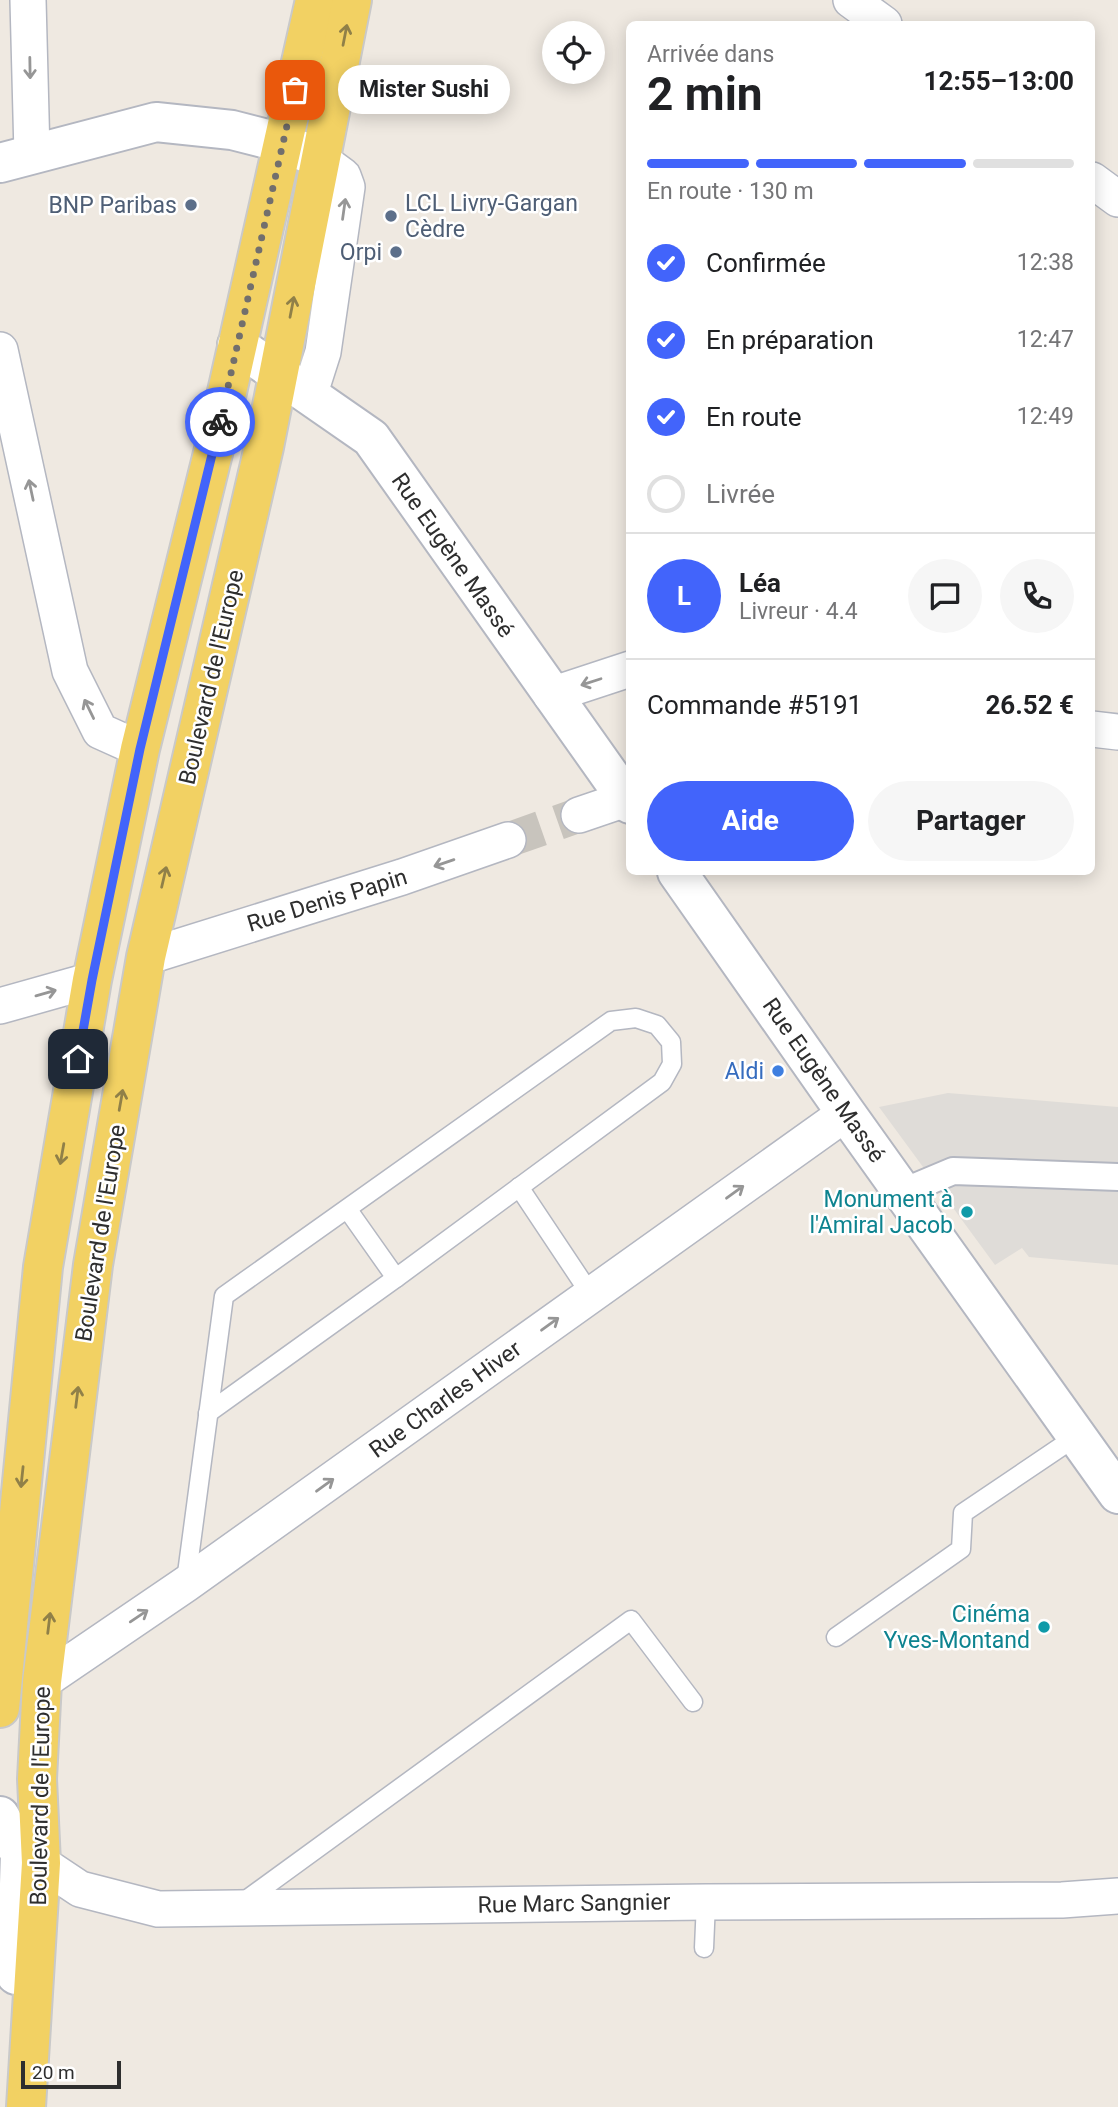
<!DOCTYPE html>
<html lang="fr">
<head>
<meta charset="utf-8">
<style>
	:root { --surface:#fff; --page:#f6f6f6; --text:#202124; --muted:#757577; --line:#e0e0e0; --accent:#4264fb }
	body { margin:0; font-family:Roboto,sans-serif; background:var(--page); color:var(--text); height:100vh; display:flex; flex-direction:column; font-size:26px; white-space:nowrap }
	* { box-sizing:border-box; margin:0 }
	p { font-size:23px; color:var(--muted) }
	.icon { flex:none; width:38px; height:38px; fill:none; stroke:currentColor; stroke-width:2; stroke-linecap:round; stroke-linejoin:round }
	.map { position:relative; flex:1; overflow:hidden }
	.panel { position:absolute; left:626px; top:21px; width:469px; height:854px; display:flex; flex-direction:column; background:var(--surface); border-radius:10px; box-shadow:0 4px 18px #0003 }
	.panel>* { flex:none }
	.tools { position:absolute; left:542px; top:21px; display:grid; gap:14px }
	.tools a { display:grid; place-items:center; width:63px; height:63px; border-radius:50%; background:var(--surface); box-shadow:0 4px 18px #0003; font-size:35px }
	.scale { position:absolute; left:21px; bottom:18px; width:100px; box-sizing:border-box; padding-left:7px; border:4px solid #2e2e2e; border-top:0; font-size:19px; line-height:24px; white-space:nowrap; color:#2e2e2e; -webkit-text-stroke:5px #fff; paint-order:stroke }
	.pin { position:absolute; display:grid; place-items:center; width:60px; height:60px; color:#fff; margin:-30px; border-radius:14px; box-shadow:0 4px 10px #0006 }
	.courier { position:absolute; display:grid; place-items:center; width:70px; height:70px; margin:-35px; border:5px solid #4264fb; border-radius:50%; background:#fff; color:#222; box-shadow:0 2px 9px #0007 }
	.bubble { position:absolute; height:49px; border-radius:24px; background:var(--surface); box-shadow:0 4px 18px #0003; font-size:23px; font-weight:700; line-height:49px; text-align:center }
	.summary em { font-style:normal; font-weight:700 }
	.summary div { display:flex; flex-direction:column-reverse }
	.summary { display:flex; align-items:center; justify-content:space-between; height:119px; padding:0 21px }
	h1 { font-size:46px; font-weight:700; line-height:52px }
	.bar { display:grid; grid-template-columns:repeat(4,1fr); gap:10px 7px; align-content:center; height:84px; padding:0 21px }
	.bar i { height:9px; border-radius:5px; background:var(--line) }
	.bar .on { background:var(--accent) }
	.bar p { grid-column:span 4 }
	.line { display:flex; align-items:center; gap:18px; padding:0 21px; border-top:2px solid var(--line) }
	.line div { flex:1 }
	.round { display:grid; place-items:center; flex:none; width:74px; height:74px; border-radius:37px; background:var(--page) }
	ol { padding:0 21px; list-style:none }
	li { display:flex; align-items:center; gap:21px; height:77px }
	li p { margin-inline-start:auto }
	li .icon { padding:7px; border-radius:50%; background:var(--accent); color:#fff; stroke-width:4 }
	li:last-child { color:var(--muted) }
	li i { width:38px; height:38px; border:4px solid var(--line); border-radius:50% }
	.button { display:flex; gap:14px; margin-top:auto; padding:14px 21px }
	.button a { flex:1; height:80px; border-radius:42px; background:var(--accent); color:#fff; font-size:28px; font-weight:700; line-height:80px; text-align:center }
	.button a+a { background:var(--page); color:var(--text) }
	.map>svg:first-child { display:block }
</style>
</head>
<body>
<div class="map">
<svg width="1118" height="2107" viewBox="0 0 1118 2107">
	<rect width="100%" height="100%" fill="#efe9e1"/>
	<polygon fill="#dfdcd8" points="948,1093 1118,1107 1118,1265 1029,1257 1022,1248 995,1265 879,1107"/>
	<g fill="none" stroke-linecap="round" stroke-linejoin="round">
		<polyline stroke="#c8c4bd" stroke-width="35" stroke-dasharray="35 18" stroke-linecap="butt" points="508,840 579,815"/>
		<defs>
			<g id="service">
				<polyline points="519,1187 591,1295"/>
				<polyline points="208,1413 396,1278 348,1210"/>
				<polyline points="186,1581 224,1296 611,1021 636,1018 657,1025 671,1042 672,1064 662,1082 396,1278"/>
				<polyline points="836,1637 961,1549 963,1513 1077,1436"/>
				<polyline points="242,1903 631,1620 693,1702"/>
				<polyline points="704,1948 706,1902"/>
			</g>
			<polyline id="pedestrian" points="903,1192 953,1171 1118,1177"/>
			<g id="minor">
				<polyline points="28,0 32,154"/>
				<polyline points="851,0 884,24"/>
				<polyline points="1092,180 1118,199"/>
				<polyline points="0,350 70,671 100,731 140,749"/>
				<polyline points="309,396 323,352 347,187 343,176 320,159"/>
				<polyline points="551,695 630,669"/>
				<polyline points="1092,729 1118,732"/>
				<polyline points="579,815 626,799"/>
				<polyline points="146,957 402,877 508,840"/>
				<polyline points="0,1006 92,980"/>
				<polyline points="42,1682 186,1584 846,1113"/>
				<polyline points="41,1863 80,1889 158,1909 706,1902 1062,1900 1118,1896"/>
			</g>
			<g id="tertiary">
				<polyline points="0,163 156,122 232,130 283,143 314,156"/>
				<polyline points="237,345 371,438 630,804"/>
				<polyline points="677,872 846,1113 1118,1494"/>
				<polyline points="0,1816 20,1854 16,1975"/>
			</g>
			<g id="primary">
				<polyline points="0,1708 43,1267 92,980 140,749 216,441 315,0"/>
				<polyline points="26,2107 41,1863 37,1779 42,1682 93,1265 146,957 264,447 352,0"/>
			</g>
		</defs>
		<use href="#service" stroke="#b4b7c1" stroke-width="21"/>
		<use href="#pedestrian" stroke="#b4b7c1" stroke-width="30"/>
		<use href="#minor" stroke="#b4b7c1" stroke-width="38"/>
		<use href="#tertiary" stroke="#b4b7c1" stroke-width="42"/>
		<use href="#primary" stroke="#c9c9c9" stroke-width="42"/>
		<use href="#service" stroke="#fff" stroke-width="18"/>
		<use href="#pedestrian" stroke="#fff" stroke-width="26"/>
		<use href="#minor" stroke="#fff" stroke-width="35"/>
		<use href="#tertiary" stroke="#fff" stroke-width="38"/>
		<use href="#primary" stroke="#f2d163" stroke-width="38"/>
	</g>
	<defs><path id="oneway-shaft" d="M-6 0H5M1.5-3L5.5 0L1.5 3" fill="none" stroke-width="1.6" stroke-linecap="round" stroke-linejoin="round" transform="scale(1.75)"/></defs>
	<g stroke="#908048">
		<use href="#oneway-shaft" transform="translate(345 35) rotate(-79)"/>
		<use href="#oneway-shaft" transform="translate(292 307) rotate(-79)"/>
		<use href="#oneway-shaft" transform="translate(164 877) rotate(-77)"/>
		<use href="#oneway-shaft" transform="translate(121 1100) rotate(-80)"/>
		<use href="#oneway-shaft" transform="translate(62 1154) rotate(100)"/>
		<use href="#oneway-shaft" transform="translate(77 1397) rotate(-83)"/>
		<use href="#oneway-shaft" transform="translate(22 1477) rotate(96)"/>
		<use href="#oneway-shaft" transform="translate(49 1623) rotate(-83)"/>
	</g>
	<g stroke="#969696">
		<use href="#oneway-shaft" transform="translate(30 68) rotate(89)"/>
		<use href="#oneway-shaft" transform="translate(344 209) rotate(-82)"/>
		<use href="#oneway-shaft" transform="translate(31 490) rotate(-102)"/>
		<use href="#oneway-shaft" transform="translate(591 682) rotate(162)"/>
		<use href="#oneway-shaft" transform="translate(89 709) rotate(-116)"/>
		<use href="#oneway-shaft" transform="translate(444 863) rotate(161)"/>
		<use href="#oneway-shaft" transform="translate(46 993) rotate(-16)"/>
		<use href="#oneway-shaft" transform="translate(735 1192) rotate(-36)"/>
		<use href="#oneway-shaft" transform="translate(550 1324) rotate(-36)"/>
		<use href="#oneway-shaft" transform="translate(325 1485) rotate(-36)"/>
		<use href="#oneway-shaft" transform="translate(139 1616) rotate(-34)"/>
	</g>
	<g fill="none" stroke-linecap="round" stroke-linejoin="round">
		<polyline stroke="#726f6d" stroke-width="7" stroke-dasharray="0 12.6" points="220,422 295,90"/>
		<polyline stroke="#4264fb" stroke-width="9" points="78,1059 92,980 140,749 220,422"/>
	</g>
	<g fill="#5c6f8a" stroke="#fff" stroke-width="2.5">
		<circle cx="191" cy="205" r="7"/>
		<circle cx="391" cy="216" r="7"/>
		<circle cx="396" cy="252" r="7"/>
	</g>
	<circle fill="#3f7fe0" stroke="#fff" stroke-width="2.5" cx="778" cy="1071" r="7"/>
	<g fill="#0f9aa8" stroke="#fff" stroke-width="2.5">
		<circle cx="967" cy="1212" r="7"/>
		<circle cx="1044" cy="1627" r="7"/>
	</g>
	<g text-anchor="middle" stroke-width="5" stroke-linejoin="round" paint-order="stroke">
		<g font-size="23" fill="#4e5e75" stroke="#fff" text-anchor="end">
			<text x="405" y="211" text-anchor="start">LCL Livry-Gargan<tspan x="405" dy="26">Cèdre</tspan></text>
			<text x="177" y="213">BNP Paribas</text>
			<text x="382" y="260">Orpi</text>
		</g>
		<g font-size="23" fill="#2e2e2e" stroke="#fff">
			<text transform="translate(453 555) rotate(55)" y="8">Rue Eugène Massé</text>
			<text transform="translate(211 677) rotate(-77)" y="8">Boulevard de l'Europe</text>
			<text transform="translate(327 900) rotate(-17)" y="8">Rue Denis Papin</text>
			<text transform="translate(824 1080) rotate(55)" y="8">Rue Eugène Massé</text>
			<text transform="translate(100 1233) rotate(-81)" y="8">Boulevard de l'Europe</text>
			<text transform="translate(445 1399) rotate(-36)" y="8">Rue Charles Hiver</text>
			<text transform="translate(40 1796) rotate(-89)" y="8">Boulevard de l'Europe</text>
			<text transform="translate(574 1903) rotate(-1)" y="8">Rue Marc Sangnier</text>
		</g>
		<g font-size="23" fill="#366cbe" stroke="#fff" text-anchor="end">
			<text x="764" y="1079">Aldi</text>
		</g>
		<g font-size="23" fill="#0d838f" stroke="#fff" text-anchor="end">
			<text x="953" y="1207">Monument à<tspan x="953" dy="26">l'Amiral Jacob</tspan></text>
			<text x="1030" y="1622">Cinéma<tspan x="1030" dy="26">Yves-Montand</tspan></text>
		</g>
	</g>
</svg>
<div class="tools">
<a><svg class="icon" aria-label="locate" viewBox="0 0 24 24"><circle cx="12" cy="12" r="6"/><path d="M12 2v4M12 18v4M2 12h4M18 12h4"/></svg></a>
</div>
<div class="scale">20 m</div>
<div class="pin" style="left:295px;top:90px;background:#ea580c"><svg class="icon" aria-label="bag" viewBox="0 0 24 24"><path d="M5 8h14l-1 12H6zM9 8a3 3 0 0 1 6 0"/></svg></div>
<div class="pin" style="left:78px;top:1059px;background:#1f2937"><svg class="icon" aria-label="home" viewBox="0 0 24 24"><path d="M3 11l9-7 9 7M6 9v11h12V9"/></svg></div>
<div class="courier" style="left:220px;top:422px"><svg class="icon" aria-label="bike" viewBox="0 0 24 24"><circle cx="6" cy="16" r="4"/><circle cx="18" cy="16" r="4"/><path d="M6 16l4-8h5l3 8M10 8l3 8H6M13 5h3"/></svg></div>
<div class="bubble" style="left:338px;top:65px;width:172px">Mister Sushi</div>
<section class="panel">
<div class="summary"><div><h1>2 min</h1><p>Arrivée dans</p></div><em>12:55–13:00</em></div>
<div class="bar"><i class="on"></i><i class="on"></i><i class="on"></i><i></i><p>En route · 130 m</p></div>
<ol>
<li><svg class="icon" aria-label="check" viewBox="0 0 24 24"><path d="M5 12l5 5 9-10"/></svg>Confirmée<p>12:38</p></li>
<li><svg class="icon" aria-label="check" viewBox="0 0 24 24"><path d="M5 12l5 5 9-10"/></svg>En préparation<p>12:47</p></li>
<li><svg class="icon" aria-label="check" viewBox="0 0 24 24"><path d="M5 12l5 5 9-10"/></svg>En route<p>12:49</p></li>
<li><i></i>Livrée</li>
</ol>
<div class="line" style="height:126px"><b class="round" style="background:var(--accent);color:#fff">L</b><div><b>Léa</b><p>Livreur · 4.4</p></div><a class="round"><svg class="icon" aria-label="chat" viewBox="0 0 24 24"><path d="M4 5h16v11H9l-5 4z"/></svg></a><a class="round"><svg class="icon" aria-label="phone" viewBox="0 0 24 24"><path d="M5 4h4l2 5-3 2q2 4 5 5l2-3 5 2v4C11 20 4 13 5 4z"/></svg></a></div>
<div class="line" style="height:91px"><div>Commande #5191</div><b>26.52 €</b></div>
<div class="button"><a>Aide</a><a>Partager</a></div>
</section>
</div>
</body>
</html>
